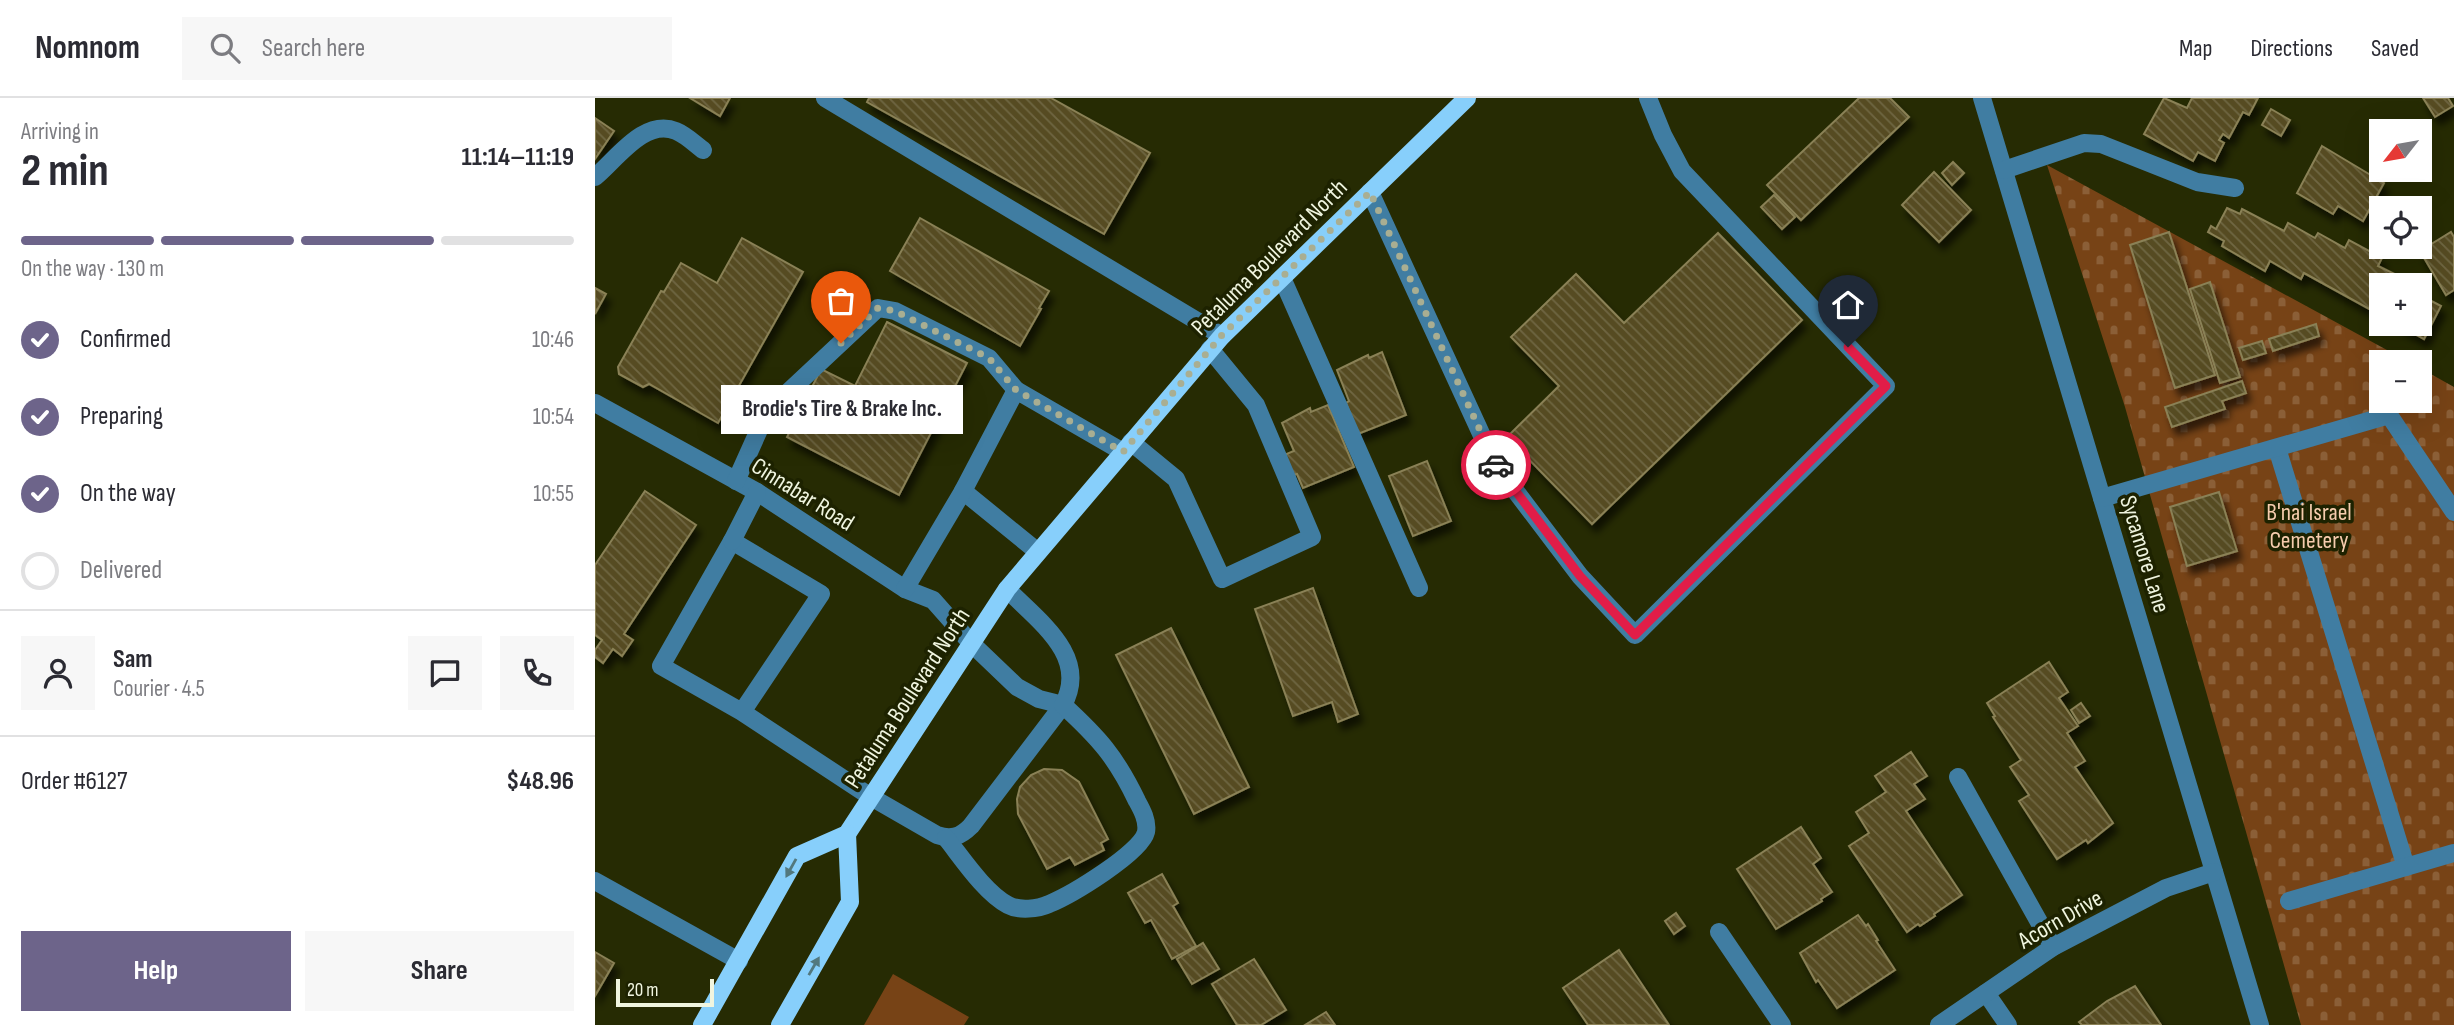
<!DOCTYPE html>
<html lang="en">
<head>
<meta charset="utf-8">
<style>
	:root { --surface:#fff; --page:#f7f7f7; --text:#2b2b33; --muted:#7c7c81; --line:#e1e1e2; --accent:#6d648a }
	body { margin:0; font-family:"Sofia Sans Condensed",sans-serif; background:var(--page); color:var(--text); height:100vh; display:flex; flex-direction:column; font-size:26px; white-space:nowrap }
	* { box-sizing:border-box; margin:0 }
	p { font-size:23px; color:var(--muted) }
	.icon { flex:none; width:38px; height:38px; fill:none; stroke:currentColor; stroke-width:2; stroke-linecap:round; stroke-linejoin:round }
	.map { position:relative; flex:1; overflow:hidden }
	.sheet { display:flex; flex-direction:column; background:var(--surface); width:595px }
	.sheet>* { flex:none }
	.needle { width:46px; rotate:239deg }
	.buttons { position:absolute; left:1774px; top:21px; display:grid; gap:14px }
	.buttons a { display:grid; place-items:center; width:63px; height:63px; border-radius:0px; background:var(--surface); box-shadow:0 7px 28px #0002; font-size:35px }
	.scale { position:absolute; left:21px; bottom:18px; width:98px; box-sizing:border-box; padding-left:7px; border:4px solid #f0f5df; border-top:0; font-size:19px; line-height:24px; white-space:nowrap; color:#f0f5df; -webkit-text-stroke:5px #1d2200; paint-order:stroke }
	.pin { position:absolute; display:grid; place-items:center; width:60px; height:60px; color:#fff; margin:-72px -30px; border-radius:50% 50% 50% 0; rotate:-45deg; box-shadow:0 0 7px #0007 }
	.pin .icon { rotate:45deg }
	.courier { position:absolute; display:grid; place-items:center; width:70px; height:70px; margin:-35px; border:5px solid #e11d48; border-radius:50%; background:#fff; color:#222; box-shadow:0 2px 9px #0007 }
	.bubble { position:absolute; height:49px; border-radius:0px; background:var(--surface); box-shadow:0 7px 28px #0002; font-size:23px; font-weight:700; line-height:49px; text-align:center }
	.overview em { font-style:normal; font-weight:700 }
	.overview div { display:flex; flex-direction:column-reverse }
	.overview { display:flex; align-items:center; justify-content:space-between; height:119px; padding:0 21px }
	h1 { font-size:46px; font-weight:700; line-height:52px }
	.bar { display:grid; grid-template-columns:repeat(4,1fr); gap:10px 7px; align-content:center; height:84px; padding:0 21px }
	.bar i { height:9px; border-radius:5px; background:var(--line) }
	.bar .current { background:var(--accent) }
	.bar p { grid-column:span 4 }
	.line { display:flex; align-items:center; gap:18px; padding:0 21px; border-top:2px solid var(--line) }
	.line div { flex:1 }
	.round { display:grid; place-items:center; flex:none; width:74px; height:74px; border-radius:0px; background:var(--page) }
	ol { padding:0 21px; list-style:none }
	li { display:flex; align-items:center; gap:21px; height:77px }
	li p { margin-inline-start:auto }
	li .icon { padding:7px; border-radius:50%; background:var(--accent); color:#fff; stroke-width:4 }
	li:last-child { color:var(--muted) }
	li i { width:38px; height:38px; border:4px solid var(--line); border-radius:50% }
	.action { display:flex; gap:14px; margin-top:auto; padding:14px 21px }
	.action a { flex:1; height:80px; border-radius:0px; background:var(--accent); color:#fff; font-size:28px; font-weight:700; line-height:80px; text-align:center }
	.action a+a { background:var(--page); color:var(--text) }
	header { display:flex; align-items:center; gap:42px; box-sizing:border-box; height:98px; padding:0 35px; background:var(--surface); border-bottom:2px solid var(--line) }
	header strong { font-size:33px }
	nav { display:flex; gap:38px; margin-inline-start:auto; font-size:24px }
	.search { width:490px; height:63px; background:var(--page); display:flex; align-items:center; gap:18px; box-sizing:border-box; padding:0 24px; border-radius:0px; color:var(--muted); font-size:26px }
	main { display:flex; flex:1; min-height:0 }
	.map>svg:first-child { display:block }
</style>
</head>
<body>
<header>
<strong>Nomnom</strong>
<div class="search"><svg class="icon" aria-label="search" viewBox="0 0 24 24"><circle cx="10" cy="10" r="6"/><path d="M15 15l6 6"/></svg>Search here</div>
<nav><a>Map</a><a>Directions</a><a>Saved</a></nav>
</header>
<main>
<section class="sheet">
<div class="overview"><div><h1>2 min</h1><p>Arriving in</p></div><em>11:14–11:19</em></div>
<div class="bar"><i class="current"></i><i class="current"></i><i class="current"></i><i></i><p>On the way · 130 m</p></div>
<ol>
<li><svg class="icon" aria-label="check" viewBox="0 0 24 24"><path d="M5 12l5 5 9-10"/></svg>Confirmed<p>10:46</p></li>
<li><svg class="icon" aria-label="check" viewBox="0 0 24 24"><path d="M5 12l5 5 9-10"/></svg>Preparing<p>10:54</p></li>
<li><svg class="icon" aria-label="check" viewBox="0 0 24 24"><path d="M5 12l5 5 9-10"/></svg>On the way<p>10:55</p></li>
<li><i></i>Delivered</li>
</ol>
<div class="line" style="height:126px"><a class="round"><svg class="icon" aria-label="person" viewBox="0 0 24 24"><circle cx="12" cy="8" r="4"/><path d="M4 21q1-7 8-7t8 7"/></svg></a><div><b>Sam</b><p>Courier · 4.5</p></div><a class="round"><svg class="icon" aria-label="chat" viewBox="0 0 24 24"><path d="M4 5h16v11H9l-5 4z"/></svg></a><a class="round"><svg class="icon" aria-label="phone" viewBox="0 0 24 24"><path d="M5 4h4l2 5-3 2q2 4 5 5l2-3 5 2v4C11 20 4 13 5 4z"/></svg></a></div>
<div class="line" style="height:91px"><div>Order #6127</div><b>$48.96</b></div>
<div class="action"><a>Help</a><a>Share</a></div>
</section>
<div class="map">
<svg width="1859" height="927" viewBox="0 0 1859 927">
	<defs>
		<pattern id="cemetery-stones" width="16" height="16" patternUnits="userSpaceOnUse" patternTransform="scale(1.75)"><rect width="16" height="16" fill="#774316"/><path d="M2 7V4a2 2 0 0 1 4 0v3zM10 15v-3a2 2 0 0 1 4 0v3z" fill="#8b5f37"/></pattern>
		<pattern id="building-back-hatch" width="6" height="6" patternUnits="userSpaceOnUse" patternTransform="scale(1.75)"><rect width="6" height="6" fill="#564c23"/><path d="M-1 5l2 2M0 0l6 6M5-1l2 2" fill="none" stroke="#6f6642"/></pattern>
		<filter id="shadow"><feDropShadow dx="4.5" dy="8" stdDeviation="3.5" flood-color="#0009"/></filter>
	</defs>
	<rect width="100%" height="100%" fill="#262b03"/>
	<polygon fill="url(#cemetery-stones)" points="1452,67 1814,264 1787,264 1787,303 1825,303 1825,270 1859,289 1859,927 1706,927 1530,309"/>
	<polygon fill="#774316" points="298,876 374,919 369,927 269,927"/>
	<g fill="url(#building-back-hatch)" stroke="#8a8156" stroke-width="2" filter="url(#shadow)">
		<polygon points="95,0 135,0 125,18"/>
		<polygon points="274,0 456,0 555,55 509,136 272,4"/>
		<polygon points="1264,0 1295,0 1314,19 1206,122 1172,87"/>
		<polygon points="1569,0 1592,10 1597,0 1663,0 1654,17 1648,14 1634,40 1628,36 1624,42 1629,45 1620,63 1603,54 1598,63 1549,36"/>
		<polygon points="1828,0 1853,0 1858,8 1840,19"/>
		<polygon points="1676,11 1695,22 1686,38 1667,27"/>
		<polygon points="0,20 19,33 0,61"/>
		<polygon points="1727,48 1789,85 1768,123 1743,108 1738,116 1702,95"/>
		<polygon points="1358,64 1369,75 1357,87 1347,75"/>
		<polygon points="1339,74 1376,112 1344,144 1307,107"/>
		<polygon points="1179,97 1200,119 1187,131 1166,109"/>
		<polygon points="1632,110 1645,116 1647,111 1689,133 1693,125 1720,140 1723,135 1750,150 1754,142 1787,160 1783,168 1810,181 1808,187 1787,187 1787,218 1709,175 1706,181 1675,163 1670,173 1627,148 1629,143 1613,134 1616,128 1621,131"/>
		<polygon points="325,120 454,193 444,210 446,211 425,248 295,173"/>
		<polygon points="1574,134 1620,277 1580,290 1535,147"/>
		<polygon points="1856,134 1859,139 1859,192 1851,197 1825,153"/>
		<polygon points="1123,135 1207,222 997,426 912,339 964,288 916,239 981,176 1029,225"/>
		<polygon points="147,140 208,174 123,325 54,286 48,289 24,276 23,269 66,193 69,194 86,165 122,185"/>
		<polygon points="1615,184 1645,279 1625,285 1595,191"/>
		<polygon points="0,190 11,196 0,216"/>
		<polygon points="1825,197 1846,208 1829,241 1802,226 1825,226"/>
		<polygon points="292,224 372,265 304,397 192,339 226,271 260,288"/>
		<polygon points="1721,226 1724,238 1678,253 1674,241"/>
		<polygon points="1667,243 1671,255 1648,262 1644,250"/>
		<polygon points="787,254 811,317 763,336 751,305 754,303 742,272 773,257 774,260"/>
		<polygon points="1647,283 1651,295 1627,303 1630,311 1577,329 1570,309"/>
		<polygon points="733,307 759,369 708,390 702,376 698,377 689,357 699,353 687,325 715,310 716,314"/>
		<polygon points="832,363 856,423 818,438 794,378"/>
		<polygon points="50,393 101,427 29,536 38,542 27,558 18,551 8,565 0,559 0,552 7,542 0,537 0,467"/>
		<polygon points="1624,394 1642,453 1592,468 1575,409"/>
		<polygon points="718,490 763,616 743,624 737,604 698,618 660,511"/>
		<polygon points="576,530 654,689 599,716 521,557"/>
		<polygon points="1454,564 1473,594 1464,600 1483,628 1472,635 1490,663 1480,669 1518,725 1493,745 1491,742 1462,761 1424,703 1434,697 1415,669 1426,662 1398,619 1400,618 1392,605"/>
		<polygon points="1486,605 1495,618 1484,625 1476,612"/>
		<polygon points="1316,654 1332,678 1319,686 1330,701 1311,713 1367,797 1339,816 1340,818 1325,828 1323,826 1312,834 1254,748 1274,735 1261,714 1291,694 1280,678"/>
		<polygon points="449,671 467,672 484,684 513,741 506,745 509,752 480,767 475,759 452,771 423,716 422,701 425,689 436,677"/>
		<polygon points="1206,729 1226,760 1218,766 1237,794 1226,801 1227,803 1181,831 1142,771"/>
		<polygon points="567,776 583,805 578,808 601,848 577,861 556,822 550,825 533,795"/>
		<polygon points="1081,815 1090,828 1079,836 1070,823"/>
		<polygon points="1263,817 1271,828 1273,826 1283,842 1281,843 1300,872 1242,910 1223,882 1221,884 1205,855"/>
		<polygon points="608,845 624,871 597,886 582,861"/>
		<polygon points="1024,852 1074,927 993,927 968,890"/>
		<polygon points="0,854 19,865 0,898"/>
		<polygon points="659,861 691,912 666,927 642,927 617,886"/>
		<polygon points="1540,888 1566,927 1487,927 1484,924 1512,903"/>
		<polygon points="731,914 740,927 710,927"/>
	</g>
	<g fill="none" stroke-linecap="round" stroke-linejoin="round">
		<g stroke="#407da2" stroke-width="18">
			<polyline points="230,0 627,238"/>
			<polyline points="1387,0 1665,927"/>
			<polyline points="1409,72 1489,45 1506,46 1602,84 1640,90"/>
			<path d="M 0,79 C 22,61 49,20 81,33 C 91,37 100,46 108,52"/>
			<polyline points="775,94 900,366 985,478 1040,537 1291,288 1087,73 1068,37 1053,0"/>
			<polyline points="687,180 824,490"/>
			<path d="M 0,305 L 162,394 L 310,491 L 338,502 L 376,545 L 422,589 L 444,601 L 468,607 L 376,728 C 365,739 356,742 342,737 L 276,699 L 147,614 L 66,568 L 137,443 L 226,496 L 147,614"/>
			<polyline points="536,344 581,381 627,481 717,439 661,307 615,251"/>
			<polyline points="1682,350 1811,769"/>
			<polyline points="141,383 172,314 283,210 300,213 394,260 421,292"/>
			<polyline points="368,393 443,454"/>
			<polyline points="1507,400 1794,317 1859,414"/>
			<polyline points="137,443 162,394"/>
			<polyline points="310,491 368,393 421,292 528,354"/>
			<polyline points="1363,679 1458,849"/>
			<path d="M 351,740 C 367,760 390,795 413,807 C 424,813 443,811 454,806 C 476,797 546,755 551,734 C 553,723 547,712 542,703 C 521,659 504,640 468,607 C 495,558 443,523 412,491"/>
			<polyline points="0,783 144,863"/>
			<polyline points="1694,803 1859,755"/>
			<polyline points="1124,834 1187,927"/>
			<polyline points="1391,895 1413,927"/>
			<polyline points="1344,927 1458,849 1571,790 1619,774"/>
		</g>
		<g stroke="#87cffb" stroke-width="18">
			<polyline points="107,927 202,758 252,736 412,491 627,238 872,0"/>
			<polyline points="185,927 255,804 252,736"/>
		</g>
	</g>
	<defs><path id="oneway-solid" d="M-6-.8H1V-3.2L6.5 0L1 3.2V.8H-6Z" transform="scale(1.75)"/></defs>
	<g fill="#52787e">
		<use href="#oneway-solid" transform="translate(196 770) rotate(119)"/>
		<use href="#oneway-solid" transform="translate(219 868) rotate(-60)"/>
	</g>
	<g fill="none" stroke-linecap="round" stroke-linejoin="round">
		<polyline stroke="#a9ae92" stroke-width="7" stroke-dasharray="0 12.6" points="246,245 283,210 300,213 394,260 421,292 528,354 627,237 775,94 901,367"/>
		<polyline stroke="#e11d48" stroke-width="9" points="901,367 985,478 1040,537 1291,288 1253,249"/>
	</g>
	<g text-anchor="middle" stroke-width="7" stroke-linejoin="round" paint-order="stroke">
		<g font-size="24" fill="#f0f5df" stroke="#1d2200">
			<text transform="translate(674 159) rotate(-45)" y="8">Petaluma Boulevard North</text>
			<text transform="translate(208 396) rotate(32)" y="8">Cinnabar Road</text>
			<text transform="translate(1550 456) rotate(73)" y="8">Sycamore Lane</text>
			<text transform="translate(312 600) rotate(-57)" y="8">Petaluma Boulevard North</text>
			<text transform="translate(1465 821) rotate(-30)" y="8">Acorn Drive</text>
		</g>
		<g font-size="24" fill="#f6ccad" stroke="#1d2200">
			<text x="1714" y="422">B'nai Israel<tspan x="1714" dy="28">Cemetery</tspan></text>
		</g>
	</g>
</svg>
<div class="buttons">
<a><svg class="needle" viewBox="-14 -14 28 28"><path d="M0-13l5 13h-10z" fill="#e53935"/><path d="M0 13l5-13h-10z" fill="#7c7c81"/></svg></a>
<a><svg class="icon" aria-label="locate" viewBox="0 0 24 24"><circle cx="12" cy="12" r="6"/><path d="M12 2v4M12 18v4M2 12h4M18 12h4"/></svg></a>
<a>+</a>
<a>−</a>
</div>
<div class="scale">20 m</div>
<div class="pin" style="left:246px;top:245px;background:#ea580c"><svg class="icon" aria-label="bag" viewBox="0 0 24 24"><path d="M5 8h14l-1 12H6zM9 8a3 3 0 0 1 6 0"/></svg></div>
<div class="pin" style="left:1253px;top:249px;background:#1f2937"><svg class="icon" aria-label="home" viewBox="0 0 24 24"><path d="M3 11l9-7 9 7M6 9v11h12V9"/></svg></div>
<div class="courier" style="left:901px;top:367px"><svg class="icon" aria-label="car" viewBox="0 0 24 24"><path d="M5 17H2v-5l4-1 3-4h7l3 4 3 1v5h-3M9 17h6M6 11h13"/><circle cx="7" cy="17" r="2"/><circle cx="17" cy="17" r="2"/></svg></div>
<div class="bubble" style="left:126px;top:287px;width:242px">Brodie's Tire &amp; Brake Inc.</div>
</div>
</main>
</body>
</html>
